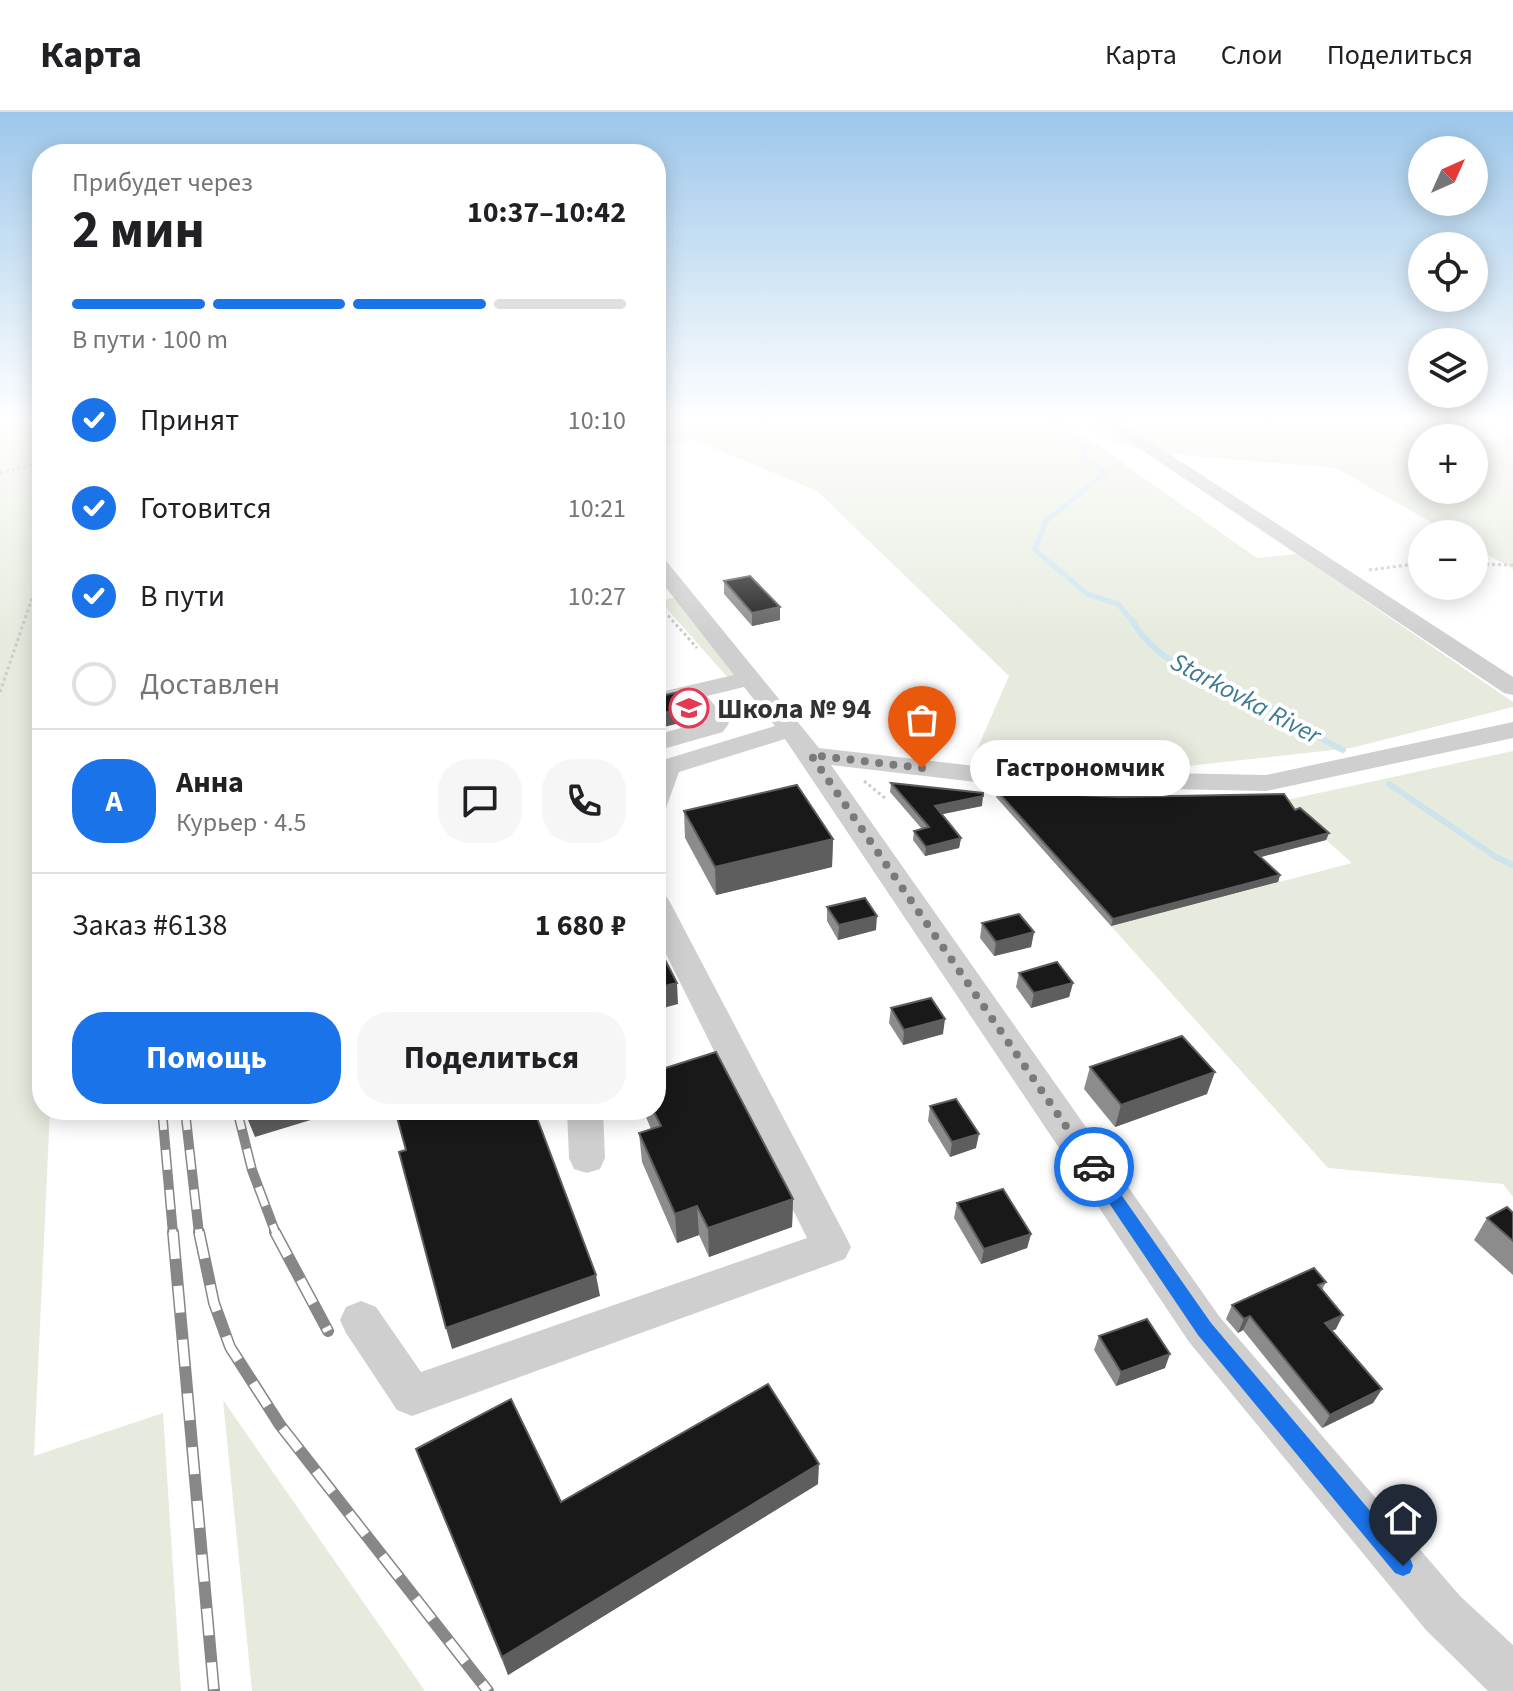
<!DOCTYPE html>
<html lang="ru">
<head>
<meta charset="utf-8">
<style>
	:root { --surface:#fff; --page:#f6f6f6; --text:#202124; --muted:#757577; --line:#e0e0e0; --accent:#1a73e8 }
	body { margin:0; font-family:"Source Sans 3",sans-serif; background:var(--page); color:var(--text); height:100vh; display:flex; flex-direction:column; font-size:30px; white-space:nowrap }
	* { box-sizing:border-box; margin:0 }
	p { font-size:26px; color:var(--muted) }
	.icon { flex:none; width:44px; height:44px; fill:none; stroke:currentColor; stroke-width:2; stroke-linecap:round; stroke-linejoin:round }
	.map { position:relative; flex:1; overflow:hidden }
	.side { position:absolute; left:32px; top:32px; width:634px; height:976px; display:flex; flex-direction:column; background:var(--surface); border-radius:32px; box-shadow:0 4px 20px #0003 }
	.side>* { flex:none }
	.needle { width:52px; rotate:45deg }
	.buttons { position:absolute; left:1408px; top:24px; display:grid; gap:16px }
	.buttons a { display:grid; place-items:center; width:80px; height:80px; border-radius:50%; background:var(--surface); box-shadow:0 4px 20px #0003; font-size:40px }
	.pin { position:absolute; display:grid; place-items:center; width:68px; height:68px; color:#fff; margin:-82px -34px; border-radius:50% 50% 50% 0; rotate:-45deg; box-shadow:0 0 8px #0007 }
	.pin .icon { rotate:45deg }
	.courier { position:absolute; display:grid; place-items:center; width:80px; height:80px; margin:-40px; border:6px solid #1a73e8; border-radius:50%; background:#fff; color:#222; box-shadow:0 2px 10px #0007 }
	.bubble { position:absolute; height:56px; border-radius:28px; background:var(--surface); box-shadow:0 4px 20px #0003; font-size:26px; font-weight:700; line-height:56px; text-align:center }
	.head em { font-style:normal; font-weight:700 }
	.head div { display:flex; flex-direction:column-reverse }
	.head { display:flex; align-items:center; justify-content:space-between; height:136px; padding:0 40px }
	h1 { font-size:52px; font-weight:700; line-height:60px }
	.bar { display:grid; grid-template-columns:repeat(4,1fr); gap:12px 8px; align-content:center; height:96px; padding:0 40px }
	.bar i { height:10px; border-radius:6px; background:var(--line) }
	.bar .on { background:var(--accent) }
	.bar p { grid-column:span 4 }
	.line { display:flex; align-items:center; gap:20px; padding:0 40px; border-top:2px solid var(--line) }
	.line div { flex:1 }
	.round { display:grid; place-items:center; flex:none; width:84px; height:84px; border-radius:32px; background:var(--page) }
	ol { padding:0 40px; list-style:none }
	li { display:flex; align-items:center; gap:24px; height:88px }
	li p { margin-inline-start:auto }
	li .icon { padding:8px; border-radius:50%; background:var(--accent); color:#fff; stroke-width:4 }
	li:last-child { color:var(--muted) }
	li i { width:44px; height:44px; border:4px solid var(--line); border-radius:50% }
	.primary-button { display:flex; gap:16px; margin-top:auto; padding:16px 40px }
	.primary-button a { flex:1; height:92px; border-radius:32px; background:var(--accent); color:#fff; font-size:32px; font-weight:700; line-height:92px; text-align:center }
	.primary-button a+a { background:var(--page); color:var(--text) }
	header { display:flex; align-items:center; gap:48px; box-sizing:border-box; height:112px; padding:0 40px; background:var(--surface); border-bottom:2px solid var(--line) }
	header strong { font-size:38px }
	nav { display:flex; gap:44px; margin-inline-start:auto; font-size:28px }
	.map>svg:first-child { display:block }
</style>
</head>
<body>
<header>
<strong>Карта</strong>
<nav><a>Карта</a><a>Слои</a><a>Поделиться</a></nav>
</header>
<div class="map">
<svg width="1513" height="1579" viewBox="0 0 1513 1579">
	<rect width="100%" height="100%" fill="#fff"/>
	<g fill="#e6ebde" fill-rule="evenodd">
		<polygon points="0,308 42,308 42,998 50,998 34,1344 163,1301 181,1579 0,1579"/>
		<polygon points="656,308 1062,308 1257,446 1297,442 1513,590 1513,595 1351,636 1179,655 975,642 1009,564 817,379 695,328 656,335"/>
		<path d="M 1072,308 L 1444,308 L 1489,329 L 1513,325 L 1513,457 L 1474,435 L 1474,422 L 1452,422 L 1336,356 L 1157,341 L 1125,334 ZM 1422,326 L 1474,326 L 1474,378 L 1422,378 Z"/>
		<polygon points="680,484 744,564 729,567 660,489"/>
		<polygon points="1513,639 1513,1085 1503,1072 1328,1056 1111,814 1352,751 1282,689"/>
		<polygon points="223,1288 425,1579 252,1579"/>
	</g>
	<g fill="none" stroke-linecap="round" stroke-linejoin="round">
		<polyline stroke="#cde4ed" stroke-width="5" points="1054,308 1083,336 1085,347 1105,361 1046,409 1035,438 1087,482 1118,492 1133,510"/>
		<g stroke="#cde4ed" stroke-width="6">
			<path d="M 1132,508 C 1146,534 1171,551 1198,563 C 1212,569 1227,571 1240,578 C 1275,597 1307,620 1343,638"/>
			<polyline points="1389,672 1496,745 1513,753"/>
		</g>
		<g stroke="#ccc" stroke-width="3" stroke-dasharray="3 3" stroke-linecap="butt">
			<polyline points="0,361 42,350"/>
			<polyline points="1474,452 1513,453"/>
			<polyline points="1369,458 1422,451"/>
			<polyline points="656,490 697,536"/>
			<polyline points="0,580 32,486 42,484"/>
			<polyline points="864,669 885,686"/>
		</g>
		<g fill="#cfcfcf" fill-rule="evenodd">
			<polygon points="1097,308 1117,308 1513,565 1513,583 1504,581"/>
			<polygon points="656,443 663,445 819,636 1010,658 1266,663 1513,610 1513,626 1266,679 1010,674 831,653 1219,1204 1460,1484 1513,1533 1513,1579 1488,1579 1426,1518 1189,1230 785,627 679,660 666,696 656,698 656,650 775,614 744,575 707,584 729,611 723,620 656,639 656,623 702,610 685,589 656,595 656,581 734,563 656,463"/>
			<polygon points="656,782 667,785 671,792 845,1123 851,1135 845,1147 412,1304 397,1298 346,1221 340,1208 346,1195 361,1189 376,1195 421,1260 807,1126 656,822"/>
			<polygon points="567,998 603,998 605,1046 600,1057 587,1061 574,1057 569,1046"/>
		</g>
		<defs>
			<g id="rail-far1">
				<polyline points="162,998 173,1122"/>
				<polyline points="185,998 199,1122"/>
				<polyline points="237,998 252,1058 276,1122"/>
			</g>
			<g id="rail">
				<polyline points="173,1120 214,1579"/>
				<polyline points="199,1120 214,1191 230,1235 280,1313 488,1579"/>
				<polyline points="275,1120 328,1219"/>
			</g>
		</defs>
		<use href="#rail-far1" stroke="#878787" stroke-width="10"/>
		<use href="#rail" stroke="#878787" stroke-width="12"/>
		<use href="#rail-far1" stroke="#fff" stroke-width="7" stroke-dasharray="20" stroke-linecap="butt"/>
		<use href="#rail" stroke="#fff" stroke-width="9" stroke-dasharray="27" stroke-linecap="butt"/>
	</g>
	<g fill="#8c8c8c">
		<polygon points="724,469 780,495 780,508 752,514 724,482"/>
		<polygon points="891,671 982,694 941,702 961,726 959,736 925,744 913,728 914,719 922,717 890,680"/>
		<polygon points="997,679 1295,698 1329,721 1326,728 1261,745 1280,763 1278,770 1111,814 996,685"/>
		<polygon points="684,699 833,727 832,755 716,783 685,726"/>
		<polygon points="827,795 876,818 838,828 827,809"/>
		<polygon points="982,811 1034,820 1031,835 994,844 980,826"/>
		<polygon points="1019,861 1073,871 1069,885 1031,896 1016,875"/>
		<polygon points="891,896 943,922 903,933 889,911"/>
		<polygon points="1090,955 1207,982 1115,1015 1084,977"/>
		<polygon points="930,994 976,1036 950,1045 928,1009"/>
		<polygon points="643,998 656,998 793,1087 792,1115 709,1145 699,1123 677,1131 642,1050 639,1021 651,1017"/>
		<polygon points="957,1091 1031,1122 1027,1136 981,1152 954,1106"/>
		<polygon points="1513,1101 1513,1163 1474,1128 1487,1106"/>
		<polygon points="1326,1170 1322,1178 1336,1217 1332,1219 1382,1277 1373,1291 1322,1316 1243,1218 1238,1221 1226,1207 1232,1193"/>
		<polygon points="1099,1224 1165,1256 1116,1274 1094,1238"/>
		<polygon points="416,1337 561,1390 818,1372 508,1563"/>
	</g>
	<g fill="#5e5e5e">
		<polygon points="660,480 662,513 656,515 656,481"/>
		<polygon points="780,495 780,508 752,514 752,501"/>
		<polygon points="695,593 696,607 656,617 656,603"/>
		<polygon points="983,684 982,694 934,704 935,694"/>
		<polygon points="1329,721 1326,728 1253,747 1255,740"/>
		<polygon points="961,726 959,736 925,744 926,735"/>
		<polygon points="833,727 832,755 716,783 715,755"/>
		<polygon points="1280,763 1278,770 1111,814 1113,807"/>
		<polygon points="877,804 876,818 838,828 839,813"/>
		<polygon points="1034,820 1031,835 994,844 996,830"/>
		<polygon points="677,871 678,892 656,898 656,876"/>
		<polygon points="1073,871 1069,885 1031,896 1034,881"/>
		<polygon points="945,907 943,922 903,933 904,918"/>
		<polygon points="1215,960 1207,982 1115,1015 1121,993"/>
		<polygon points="244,998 340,998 340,999 255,1025"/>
		<polygon points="979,1022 976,1036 950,1045 952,1030"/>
		<polygon points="793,1087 792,1115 709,1145 708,1116"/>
		<polygon points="697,1094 699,1123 677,1131 675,1102"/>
		<polygon points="1031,1122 1027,1136 981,1152 984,1137"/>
		<polygon points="596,1163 600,1184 452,1237 446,1216"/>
		<polygon points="1343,1203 1336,1217 1318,1225 1325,1211"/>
		<polygon points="1250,1204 1243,1218 1238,1221 1244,1207"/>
		<polygon points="1170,1242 1165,1256 1116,1274 1121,1260"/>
		<polygon points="1382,1277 1373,1291 1322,1316 1330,1303"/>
		<polygon points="819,1352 818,1372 508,1563 502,1545"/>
	</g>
	<g fill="#191919" stroke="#5e5e5e" stroke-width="2">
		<polygon points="750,464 780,495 752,501 724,469"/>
		<polygon points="683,579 695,593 656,603 656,585"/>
		<polygon points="891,671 983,681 983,684 935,694 961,726 926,735 914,719 929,715"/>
		<polygon points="797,673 833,727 715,755 684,699"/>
		<polygon points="997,679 1119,685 1284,682 1295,698 1300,696 1329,721 1255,740 1280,763 1113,807"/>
		<polygon points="865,786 877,804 839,813 827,795"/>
		<polygon points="1019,802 1034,820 996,830 982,811"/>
		<polygon points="656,830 677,871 656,876"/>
		<polygon points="1057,850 1073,871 1034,881 1019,861"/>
		<polygon points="931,886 945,907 904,918 891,896"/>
		<polygon points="1182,924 1215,960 1121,993 1090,955"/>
		<polygon points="716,940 793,1087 708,1116 697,1094 675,1102 639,1021 661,1014 653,998 656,998 656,959"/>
		<polygon points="956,987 979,1022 952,1030 930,994"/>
		<polygon points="395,998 507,998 509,1003 526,998 534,998 596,1163 446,1216 399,1040 406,1038"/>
		<polygon points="1003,1077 1031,1122 984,1137 957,1091"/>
		<polygon points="1507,1095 1513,1101 1513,1129 1487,1106"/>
		<polygon points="1314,1156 1326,1170 1318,1173 1343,1203 1325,1211 1382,1277 1330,1303 1250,1204 1244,1207 1232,1193"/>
		<polygon points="1147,1207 1170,1242 1121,1260 1099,1224"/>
		<polygon points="768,1272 819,1352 502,1545 416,1337 511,1287 561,1390"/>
	</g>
	<linearGradient id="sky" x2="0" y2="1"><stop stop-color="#9dc7ea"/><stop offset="0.58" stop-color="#fff"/><stop offset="1" stop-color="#fff" stop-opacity="0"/></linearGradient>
	<rect width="1513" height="529" fill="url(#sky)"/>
	<polygon fill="#1a73e8" points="1094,1049 1099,1051 1211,1211 1410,1446 1413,1454 1410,1461 1403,1464 1395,1461 1198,1223 1088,1060 1086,1055"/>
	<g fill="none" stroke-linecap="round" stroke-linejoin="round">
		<polyline stroke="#7a7a7a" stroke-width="8" stroke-dasharray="0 14.4" points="922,656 811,643 1094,1055"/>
	</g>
	<defs>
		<symbol id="school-ring" viewBox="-11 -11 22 22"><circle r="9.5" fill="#fff" stroke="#e53853" stroke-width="1.5"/><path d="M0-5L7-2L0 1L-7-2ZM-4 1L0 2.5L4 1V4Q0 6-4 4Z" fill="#e53853"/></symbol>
	</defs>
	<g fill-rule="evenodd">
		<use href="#school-ring" x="667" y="574" width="44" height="44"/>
	</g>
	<g text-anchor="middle" stroke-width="8" stroke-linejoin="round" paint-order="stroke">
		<g font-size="26" font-style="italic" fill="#3f7b95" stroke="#fff">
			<text transform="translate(1246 586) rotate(28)" y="9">Starkovka River</text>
		</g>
		<g font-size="28" font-weight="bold" fill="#323232" stroke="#fff" text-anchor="start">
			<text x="717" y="606">Школа № 94</text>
		</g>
	</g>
</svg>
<div class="buttons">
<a><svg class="needle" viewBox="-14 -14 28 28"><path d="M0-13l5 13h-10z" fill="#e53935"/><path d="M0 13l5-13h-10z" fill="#757577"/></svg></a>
<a><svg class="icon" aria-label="locate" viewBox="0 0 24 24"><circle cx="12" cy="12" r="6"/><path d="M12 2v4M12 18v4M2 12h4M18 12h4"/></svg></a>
<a><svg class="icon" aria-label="layers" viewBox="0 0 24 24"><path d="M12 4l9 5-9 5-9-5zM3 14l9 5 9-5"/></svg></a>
<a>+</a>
<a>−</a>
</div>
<div class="pin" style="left:922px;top:656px;background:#ea580c"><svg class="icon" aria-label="bag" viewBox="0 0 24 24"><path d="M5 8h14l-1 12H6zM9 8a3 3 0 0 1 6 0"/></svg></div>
<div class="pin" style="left:1403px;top:1454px;background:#1f2937"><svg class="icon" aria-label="home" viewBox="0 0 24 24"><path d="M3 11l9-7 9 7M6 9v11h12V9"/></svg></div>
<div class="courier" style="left:1094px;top:1055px"><svg class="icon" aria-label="car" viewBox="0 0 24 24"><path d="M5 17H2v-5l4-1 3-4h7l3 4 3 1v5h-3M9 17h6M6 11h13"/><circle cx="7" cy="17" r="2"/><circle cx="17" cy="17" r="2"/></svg></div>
<div class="bubble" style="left:970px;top:628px;width:220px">Гастрономчик</div>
<section class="side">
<div class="head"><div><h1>2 мин</h1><p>Прибудет через</p></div><em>10:37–10:42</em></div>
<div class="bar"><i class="on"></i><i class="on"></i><i class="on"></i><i></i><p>В пути · 100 m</p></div>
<ol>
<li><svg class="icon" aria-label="check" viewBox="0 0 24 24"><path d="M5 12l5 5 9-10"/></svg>Принят<p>10:10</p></li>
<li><svg class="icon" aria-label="check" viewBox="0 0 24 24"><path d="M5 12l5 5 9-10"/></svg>Готовится<p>10:21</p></li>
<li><svg class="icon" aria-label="check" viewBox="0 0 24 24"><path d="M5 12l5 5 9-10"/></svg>В пути<p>10:27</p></li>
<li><i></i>Доставлен</li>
</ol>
<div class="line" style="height:144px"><b class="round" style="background:var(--accent);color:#fff">А</b><div><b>Анна</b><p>Курьер · 4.5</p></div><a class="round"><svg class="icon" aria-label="chat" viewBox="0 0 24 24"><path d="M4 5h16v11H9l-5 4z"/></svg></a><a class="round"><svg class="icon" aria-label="phone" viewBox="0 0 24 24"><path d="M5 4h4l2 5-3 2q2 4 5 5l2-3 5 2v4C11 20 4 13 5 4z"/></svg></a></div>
<div class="line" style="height:104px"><div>Заказ #6138</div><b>1 680 ₽</b></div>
<div class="primary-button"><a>Помощь</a><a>Поделиться</a></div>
</section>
</div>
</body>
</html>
